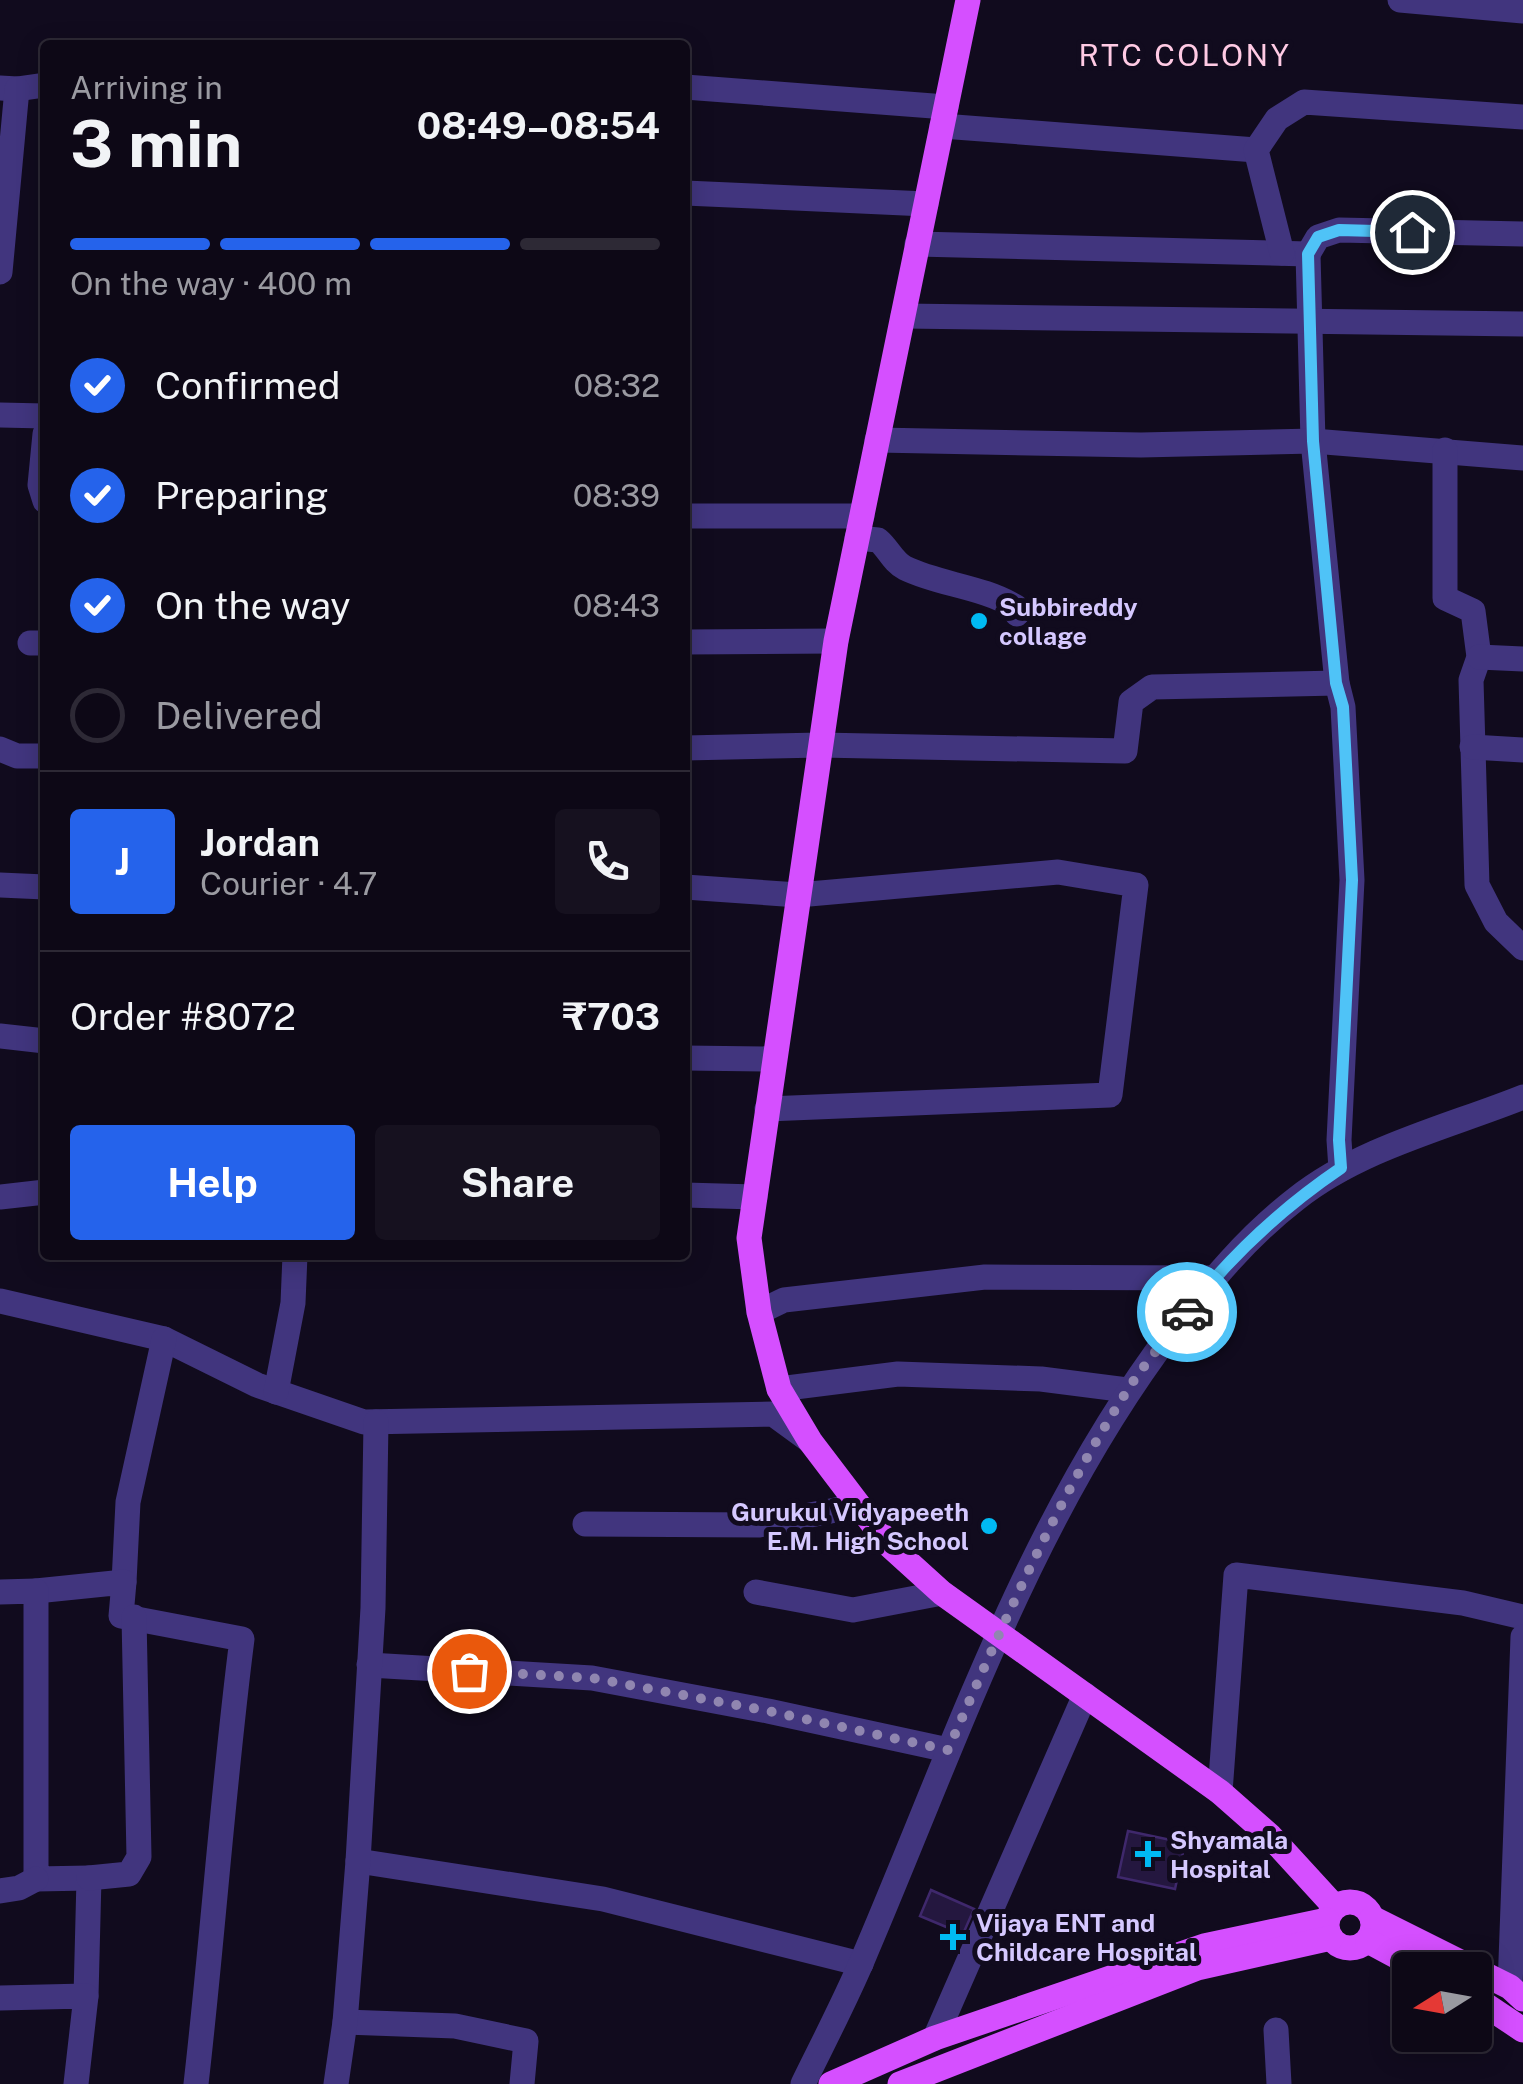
<!DOCTYPE html>
<html lang="en">
<head>
<meta charset="utf-8">
<style>
	:root { --surface:#0d0816; --page:#16111f; --text:#f1f3f6; --muted:#9a9aa1; --line:#2d2935; --accent:#2563eb }
	body { margin:0; font-family:"Public Sans",sans-serif; background:var(--page); color:var(--text); height:100vh; display:flex; flex-direction:column; font-size:38px; white-space:nowrap }
	* { box-sizing:border-box; margin:0 }
	p { font-size:32px; color:var(--muted) }
	.icon { flex:none; width:55px; height:55px; fill:none; stroke:currentColor; stroke-width:2; stroke-linecap:round; stroke-linejoin:round }
	.map { position:relative; flex:1; overflow:hidden }
	.details { position:absolute; left:40px; top:40px; width:650px; height:1220px; display:flex; flex-direction:column; background:var(--surface); border-radius:10px; box-shadow:0 5px 25px #0003,0 0 0 2px var(--line) }
	.details>* { flex:none }
	.needle { width:65px; rotate:259deg }
	.controls { position:absolute; left:1392px; top:1952px; display:grid; gap:20px }
	.controls a { display:grid; place-items:center; width:100px; height:100px; border-radius:10px; background:var(--surface); box-shadow:0 5px 25px #0003,0 0 0 2px var(--line); font-size:50px }
	.pin { position:absolute; display:grid; place-items:center; width:85px; height:85px; color:#fff; margin:-42px; border:5px solid #fff; border-radius:50%; box-shadow:0 2px 10px #0007 }
	.courier { position:absolute; display:grid; place-items:center; width:100px; height:100px; margin:-50px; border:8px solid #4fc3f7; border-radius:50%; background:#fff; color:#222; box-shadow:0 2px 12px #0007 }
	.overview em { font-style:normal; font-weight:700 }
	.overview div { display:flex; flex-direction:column-reverse }
	.overview { display:flex; align-items:center; justify-content:space-between; height:170px; padding:0 30px }
	h1 { font-size:65px; font-weight:700; line-height:75px }
	.bar { display:grid; grid-template-columns:repeat(4,1fr); gap:15px 10px; align-content:center; height:120px; padding:0 30px }
	.bar i { height:12px; border-radius:8px; background:var(--line) }
	.bar .on { background:var(--accent) }
	.bar p { grid-column:span 4 }
	.line { display:flex; align-items:center; gap:25px; padding:0 30px; border-top:2px solid var(--line) }
	.line div { flex:1 }
	.round { display:grid; place-items:center; flex:none; width:105px; height:105px; border-radius:10px; background:var(--page) }
	ol { padding:0 30px; list-style:none }
	li { display:flex; align-items:center; gap:30px; height:110px }
	li p { margin-inline-start:auto }
	li .icon { padding:10px; border-radius:50%; background:var(--accent); color:#fff; stroke-width:4 }
	li:last-child { color:var(--muted) }
	li i { width:55px; height:55px; border:5px solid var(--line); border-radius:50% }
	.primary-button { display:flex; gap:20px; margin-top:auto; padding:20px 30px }
	.primary-button a { flex:1; height:115px; border-radius:10px; background:var(--accent); color:#fff; font-size:40px; font-weight:700; line-height:115px; text-align:center }
	.primary-button a+a { background:var(--page); color:var(--text) }
	.map>svg:first-child { display:block }
</style>
</head>
<body>
<div class="map">
<svg width="1523" height="2084" viewBox="0 0 1523 2084">
	<rect width="100%" height="100%" fill="#110b1e"/>
	<g fill="#24173f" stroke="#3f286c" stroke-width="2.5">
		<polygon points="1128,1831 1185,1843 1175,1889 1118,1877"/>
		<polygon points="931,1890 974,1909 963,1934 920,1916"/>
	</g>
	<g fill="none" stroke-linecap="round" stroke-linejoin="round">
		<g stroke="#41357e" stroke-width="25">
			<polyline points="1400,0 1523,11"/>
			<polyline points="685,87 946,107"/>
			<polyline points="0,88 17,89 45,85"/>
			<polyline points="942,126 1256,150"/>
			<polyline points="685,193 926,204"/>
			<polyline points="917,244 1308,254 1318,237 1339,230 1523,234"/>
			<polyline points="1282,253 1256,150 1277,119 1304,102 1523,117"/>
			<polyline points="1308,254 1313,441 1337,683 1343,707 1352,880 1339,1140 1341,1169"/>
			<polyline points="0,272 17,89"/>
			<polyline points="903,316 1523,324"/>
			<polyline points="0,415 45,416"/>
			<polyline points="45,434 40,485 45,501"/>
			<polyline points="877,440 1141,445 1313,441 1523,458"/>
			<polyline points="1445,450 1445,598 1473,611 1479,657 1471,680 1477,885 1496,922 1523,948"/>
			<polyline points="685,516 862,516"/>
			<path d="M 857,538 L 878,540 C 888,548 893,562 905,568 C 940,585 981,586 1016,607 L 1017,614"/>
			<polyline points="685,642 836,641"/>
			<polyline points="30,643 45,643"/>
			<polyline points="1479,657 1523,659"/>
			<polyline points="1472,747 1523,750"/>
			<polyline points="685,748 820,745 1125,751 1131,702 1152,687 1337,683"/>
			<polyline points="0,749 17,756 45,756"/>
			<polyline points="0,885 45,887"/>
			<polyline points="685,887 798,895 1058,872 1136,885 1110,1095 767,1109"/>
			<polyline points="0,1036 45,1041"/>
			<polyline points="685,1058 774,1059"/>
			<polyline points="685,1195 755,1197"/>
			<polyline points="0,1197 45,1192"/>
			<polyline points="0,1301 164,1339 257,1385 364,1422 773,1414 810,1441"/>
			<polyline points="759,1312 784,1300 985,1277 1213,1278"/>
			<polyline points="779,1389 898,1374 1041,1379 1127,1390"/>
			<polyline points="276,1392 293,1303 295,1255"/>
			<polyline points="585,1524 759,1525 856,1506"/>
			<polyline points="124,1582 128,1502 164,1339"/>
			<path d="M 36,1591 L 124,1582 L 121,1616 L 242,1639 C 223,1787 213,1936 196,2084"/>
			<polyline points="0,1592 36,1591 36,1879 89,1878 86,1996"/>
			<polyline points="756,1592 853,1610 942,1593"/>
			<polyline points="369,1665 592,1678 768,1711 948,1750"/>
			<polyline points="1220,1792 1236,1575 1463,1603 1523,1617"/>
			<polyline points="358,1861 603,1899 861,1964"/>
			<polyline points="89,1878 129,1874 139,1857 134,1617"/>
			<polyline points="0,1891 19,1888 36,1879"/>
			<polyline points="1510,1987 1523,1637"/>
			<polyline points="0,1998 86,1996 76,2084"/>
			<polyline points="345,2022 455,2026 526,2041 522,2084"/>
			<polyline points="1276,2030 1279,2084"/>
			<polyline points="935,2038 1085,1695"/>
			<polyline points="336,2084 345,2022 358,1861 373,1608 376,1422"/>
			<path d="M 803,2084 C 823,2043 844,2003 862,1961 C 954,1747 1029,1519 1172,1331 C 1209,1283 1248,1236 1296,1199 C 1360,1148 1448,1127 1523,1097"/>
		</g>
		<g stroke="#d54fff" stroke-width="25">
			<polyline points="968,0 836,641 749,1238 759,1312 779,1389 810,1441 889,1545 942,1593 1220,1792 1270,1836 1335,1907"/>
			<circle cx="1350" cy="1925" r="23"/>
			<polyline points="1372,1918 1510,1987 1523,1999"/>
			<polyline points="1368,1941 1422,1970"/>
			<polyline points="1475,1998 1523,2030"/>
			<polyline points="831,2084 935,2038 1204,1946 1327,1920"/>
			<polyline points="900,2084 1197,1968 1331,1938"/>
		</g>
	</g>
	<g fill="none" stroke-linecap="round" stroke-linejoin="round">
		<path stroke="#9086b0" stroke-width="10" stroke-dasharray="0 18" d="M 469,1671 L 592,1678 L 768,1711 L 948,1750 C 1001,1629 1055,1503 1127,1391 C 1144,1364 1167,1338 1187,1312"/>
		<path stroke="#4fc3f7" stroke-width="12" d="M 1187,1312 C 1231,1255 1282,1208 1341,1168 L 1339,1140 L 1352,880 L 1343,707 L 1336,683 L 1313,441 L 1308,254 L 1318,237 L 1339,230 L 1412,232"/>
	</g>
	<g fill="#00baf3" stroke="#110b1e" stroke-width="4">
		<circle cx="979" cy="621" r="10"/>
		<circle cx="989" cy="1526" r="10"/>
		<path d="M1143 1839h10v10h10v10h-10v10h-10v-10h-10v-10h10z"/>
		<path d="M948 1922h10v10h10v10h-10v10h-10v-10h-10v-10h10z"/>
	</g>
	<g text-anchor="middle" stroke-width="10" stroke-linejoin="round" paint-order="stroke">
		<g font-size="25" font-weight="bold" fill="#d5c8ff" stroke="#110b1e" text-anchor="start">
			<text x="999" y="616">Subbireddy<tspan x="999" dy="29">collage</tspan></text>
			<text x="969" y="1521" text-anchor="end">Gurukul Vidyapeeth<tspan x="969" dy="29">E.M. High School</tspan></text>
			<text x="1170" y="1849">Shyamala<tspan x="1170" dy="29">Hospital</tspan></text>
			<text x="976" y="1932">Vijaya ENT and<tspan x="976" dy="29">Childcare Hospital</tspan></text>
		</g>
		<g font-size="30" letter-spacing="2.5" fill="#ffcae4" stroke="#110b1e">
			<text x="1185" y="66">RTC COLONY</text>
		</g>
	</g>
</svg>
<div class="controls">
<a><svg class="needle" viewBox="-14 -14 28 28"><path d="M0-13l5 13h-10z" fill="#e53935"/><path d="M0 13l5-13h-10z" fill="#9a9aa1"/></svg></a>
</div>
<div class="pin" style="left:469px;top:1671px;background:#ea580c"><svg class="icon" aria-label="bag" viewBox="0 0 24 24"><path d="M5 8h14l-1 12H6zM9 8a3 3 0 0 1 6 0"/></svg></div>
<div class="pin" style="left:1412px;top:232px;background:#1f2937"><svg class="icon" aria-label="home" viewBox="0 0 24 24"><path d="M3 11l9-7 9 7M6 9v11h12V9"/></svg></div>
<div class="courier" style="left:1187px;top:1312px"><svg class="icon" aria-label="car" viewBox="0 0 24 24"><path d="M5 17H2v-5l4-1 3-4h7l3 4 3 1v5h-3M9 17h6M6 11h13"/><circle cx="7" cy="17" r="2"/><circle cx="17" cy="17" r="2"/></svg></div>
<section class="details">
<div class="overview"><div><h1>3 min</h1><p>Arriving in</p></div><em>08:49–08:54</em></div>
<div class="bar"><i class="on"></i><i class="on"></i><i class="on"></i><i></i><p>On the way · 400 m</p></div>
<ol>
<li><svg class="icon" aria-label="check" viewBox="0 0 24 24"><path d="M5 12l5 5 9-10"/></svg>Confirmed<p>08:32</p></li>
<li><svg class="icon" aria-label="check" viewBox="0 0 24 24"><path d="M5 12l5 5 9-10"/></svg>Preparing<p>08:39</p></li>
<li><svg class="icon" aria-label="check" viewBox="0 0 24 24"><path d="M5 12l5 5 9-10"/></svg>On the way<p>08:43</p></li>
<li><i></i>Delivered</li>
</ol>
<div class="line" style="height:180px"><b class="round" style="background:var(--accent);color:#fff">J</b><div><b>Jordan</b><p>Courier · 4.7</p></div><a class="round"><svg class="icon" aria-label="phone" viewBox="0 0 24 24"><path d="M5 4h4l2 5-3 2q2 4 5 5l2-3 5 2v4C11 20 4 13 5 4z"/></svg></a></div>
<div class="line" style="height:130px"><div>Order #8072</div><b>₹703</b></div>
<div class="primary-button"><a>Help</a><a>Share</a></div>
</section>
</div>
</body>
</html>
